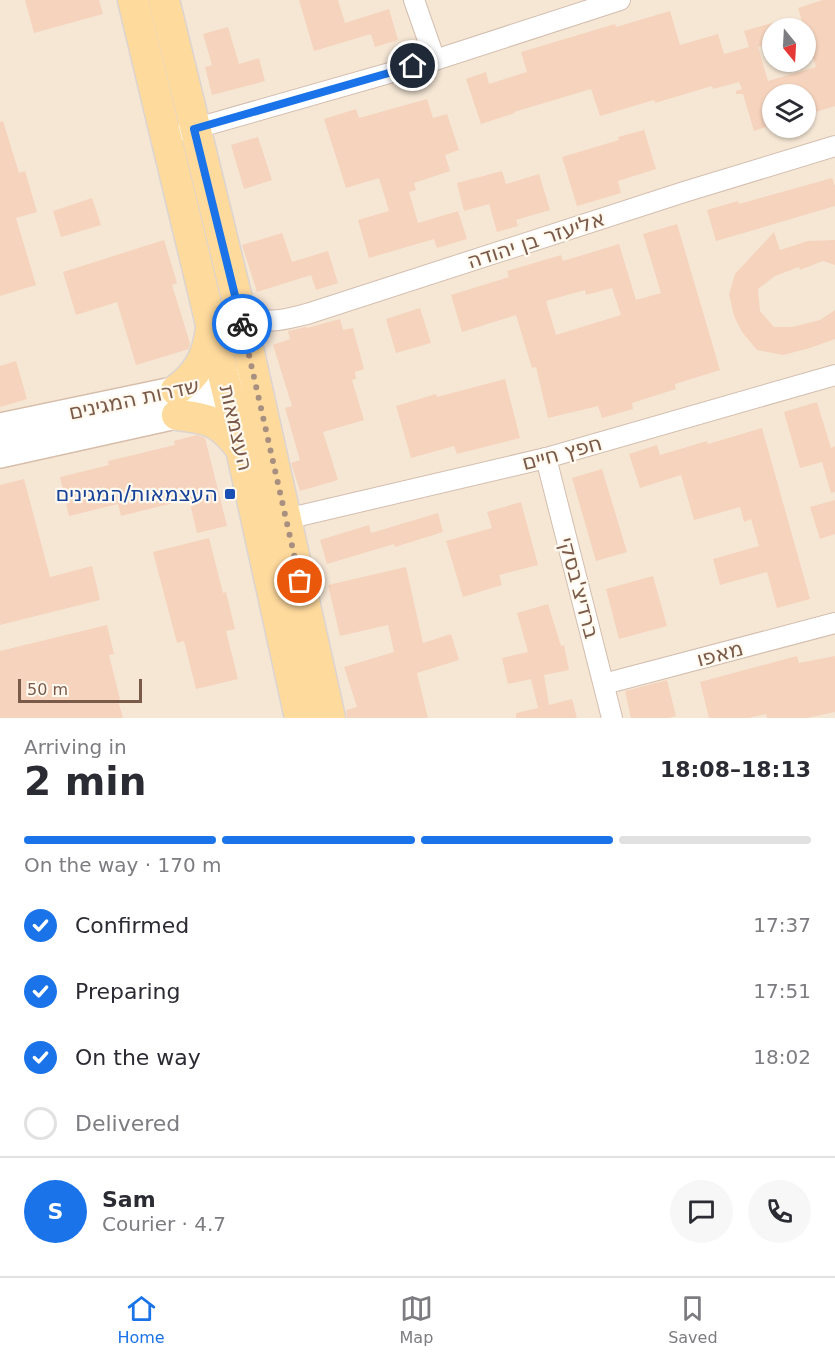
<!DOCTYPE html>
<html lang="en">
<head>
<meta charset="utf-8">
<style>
	:root { --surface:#fff; --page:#f7f7f7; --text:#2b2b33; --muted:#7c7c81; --line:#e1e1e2; --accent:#1a73e8 }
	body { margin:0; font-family:"DejaVu Sans","Noto Sans Hebrew",sans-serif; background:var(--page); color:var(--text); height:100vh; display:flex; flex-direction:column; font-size:22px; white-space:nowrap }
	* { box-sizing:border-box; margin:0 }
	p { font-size:20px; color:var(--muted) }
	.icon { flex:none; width:33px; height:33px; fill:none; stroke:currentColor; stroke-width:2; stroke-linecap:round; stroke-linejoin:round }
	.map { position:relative; height:718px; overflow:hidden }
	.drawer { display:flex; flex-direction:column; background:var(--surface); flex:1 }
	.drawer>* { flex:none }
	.needle { width:39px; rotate:162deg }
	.tools { position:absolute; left:762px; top:18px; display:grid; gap:12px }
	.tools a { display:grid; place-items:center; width:54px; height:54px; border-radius:50%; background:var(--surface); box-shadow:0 2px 4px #0004; font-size:30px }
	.scale { position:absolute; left:18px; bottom:15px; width:124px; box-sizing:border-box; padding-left:6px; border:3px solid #7a5a49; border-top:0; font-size:16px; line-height:21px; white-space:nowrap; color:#7a5a49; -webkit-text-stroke:4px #fff9ef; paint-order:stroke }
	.pin { position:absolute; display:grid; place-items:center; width:51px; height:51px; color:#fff; margin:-26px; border:3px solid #fff; border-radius:50%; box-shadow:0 2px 6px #0007 }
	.courier { position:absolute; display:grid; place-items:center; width:60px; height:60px; margin:-30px; border:4px solid #1a73e8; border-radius:50%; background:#fff; color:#222; box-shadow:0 2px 8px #0007 }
	.headline em { font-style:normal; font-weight:800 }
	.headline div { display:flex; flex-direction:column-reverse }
	.headline { display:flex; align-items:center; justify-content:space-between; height:102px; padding:0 24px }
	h1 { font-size:39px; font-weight:800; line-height:45px }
	.bar { display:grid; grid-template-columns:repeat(4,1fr); gap:9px 6px; align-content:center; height:72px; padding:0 24px }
	.bar i { height:8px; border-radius:4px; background:var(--line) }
	.bar .on { background:var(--accent) }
	.bar p { grid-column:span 4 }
	.line { display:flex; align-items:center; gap:15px; padding:0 24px; border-top:2px solid var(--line) }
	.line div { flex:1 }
	.round { display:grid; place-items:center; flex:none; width:63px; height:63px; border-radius:32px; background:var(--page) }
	ol { padding:0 24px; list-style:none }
	li { display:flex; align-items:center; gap:18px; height:66px }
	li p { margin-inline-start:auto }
	li .icon { padding:6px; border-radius:50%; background:var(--accent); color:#fff; stroke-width:4 }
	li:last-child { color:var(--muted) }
	li i { width:33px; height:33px; border:3px solid var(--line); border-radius:50% }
	.menu { display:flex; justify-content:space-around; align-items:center; height:84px; border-top:2px solid var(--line); background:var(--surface); font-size:16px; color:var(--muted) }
	.menu a { display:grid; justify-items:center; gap:3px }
	.menu .on { color:var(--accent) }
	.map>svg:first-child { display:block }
</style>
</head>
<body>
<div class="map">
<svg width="835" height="718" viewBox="0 0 835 718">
	<rect width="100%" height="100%" fill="#fef5e8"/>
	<path fill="#f6e7d5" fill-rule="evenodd" d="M 0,0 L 835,0 L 835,718 L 0,718 ZM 772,28 L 806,28 L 806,62 L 772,62 ZM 772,94 L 806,94 L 806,128 L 772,128 Z"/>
	<g fill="#f5d3bd" fill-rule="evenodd">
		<polygon points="25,0 99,0 103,14 34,33"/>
		<polygon points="299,0 338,0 345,23 389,9 398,40 375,47 371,34 314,51"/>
		<polygon points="823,0 835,0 835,106 806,115 806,94 772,94 772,125 754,131 743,94 736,94 736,91 742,89 739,82 713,89 712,86 655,103 654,100 600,116 591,89 514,112 515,113 481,124 466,79 486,72 489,84 527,72 521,52 615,24 616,27 670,11 680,45 718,34 724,54 749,47 744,31 772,23 772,43 758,47 768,81 816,67 798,8"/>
		<polygon points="228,27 239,64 259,58 265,81 212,95 205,67 212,65 203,34"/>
		<polygon points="427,99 433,118 447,114 459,150 445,155 450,171 414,183 416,190 409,192 418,223 458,211 467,239 437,248 434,239 369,258 358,220 389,211 379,178 346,188 324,119 356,109 359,118"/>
		<polygon points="3,121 19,173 25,171 37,212 16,218 36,285 0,296 0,122"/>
		<polygon points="644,130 656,169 618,181 621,193 577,206 562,157 619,140 618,137"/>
		<polygon points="258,137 272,180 244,189 231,145"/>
		<polygon points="502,171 506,184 539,174 550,210 516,220 518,226 497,232 489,204 464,211 457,183"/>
		<polygon points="832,178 835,186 835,206 716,241 707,210 738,201 739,204"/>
		<polygon points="92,198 101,225 61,237 53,211"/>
		<path d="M 677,224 L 720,370 L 675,384 L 676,389 L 632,403 L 633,409 L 602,418 L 598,406 L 548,418 L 536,367 L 532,368 L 516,315 L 462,332 L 451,295 L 509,277 L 507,271 L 561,255 L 563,261 L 619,244 L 636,300 L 661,293 L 643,234 ZM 612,288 L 621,315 L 556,335 L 546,301 L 585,290 L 586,295 Z"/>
		<polygon points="774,232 780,250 808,241 835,240 835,265 823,261 800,270 799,267 775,276 758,289 760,311 774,327 792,327 820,320 835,310 835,339 810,348 783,355 757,350 742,332 734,316 729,294 735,274"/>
		<polygon points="282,233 292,262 328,251 338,283 316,290 311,275 257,292 242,245"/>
		<polygon points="164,240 177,283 172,285 190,343 189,349 136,365 117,302 76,315 63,272"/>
		<polygon points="420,308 431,343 396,353 386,319"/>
		<polygon points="340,319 343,330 353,328 364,369 355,372 356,379 352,380 364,420 323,432 338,480 300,491 291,463 300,460 285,408 292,406 273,345 290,339 288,331 306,327 307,328"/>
		<polygon points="16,361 27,399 0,407 0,366"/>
		<polygon points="505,379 520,438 457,454 454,446 411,458 396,406 436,394 437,397"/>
		<polygon points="817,402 831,448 835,446 835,492 831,493 822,462 800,468 784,412"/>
		<polygon points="762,428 810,599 777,608 767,572 720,585 713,559 759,546 751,519 744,522 740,507 694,520 681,475 640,488 629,454 657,445 660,455 707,441 708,444"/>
		<polygon points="197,435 205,438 227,526 197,533 189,499 121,516 118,504 69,516 60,477 109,465 108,461 175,445 174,441"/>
		<polygon points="602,469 627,552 596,561 572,478"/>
		<polygon points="24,479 50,577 92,566 100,600 0,625 0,485"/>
		<polygon points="835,500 835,534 820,539 810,507"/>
		<polygon points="521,502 538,565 499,575 502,585 463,597 446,541 492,528 487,512"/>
		<polygon points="438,513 443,532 395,547 394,544 327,564 320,540 369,525 371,533"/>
		<polygon points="209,538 223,593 226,592 235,629 226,631 238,679 196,689 184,641 177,643 153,552"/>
		<polygon points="406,567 423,643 451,634 459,660 417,673 428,718 347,718 346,710 357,707 344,667 394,652 388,625 340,636 328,585"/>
		<polygon points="653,576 667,626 619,639 606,589"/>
		<polygon points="548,604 561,646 564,645 569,670 544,675 549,705 572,699 577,718 516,718 516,713 538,708 531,679 508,684 502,658 528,652 517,613"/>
		<polygon points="107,625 114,654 109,655 120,699 118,700 123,718 0,718 0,651"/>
		<polygon points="797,656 799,663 835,656 835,712 807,718 767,718 766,714 748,718 709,718 700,682"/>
		<polygon points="667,680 676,716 668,718 631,718 625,691"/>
	</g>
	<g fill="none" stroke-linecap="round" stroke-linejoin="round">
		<defs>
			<g id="street">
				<polyline points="414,0 435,60"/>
				<polyline points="186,131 435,60 620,0"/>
				<path d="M 239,307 C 263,327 279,321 307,314 L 684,192 L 835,146"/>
				<polyline points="546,458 612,718"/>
				<polyline points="286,519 546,458 835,375"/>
				<polyline points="604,684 835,623"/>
			</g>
			<g id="secondary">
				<polyline points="0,427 225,380 246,385"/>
				<polyline points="0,454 230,403 249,391"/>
			</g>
			<g id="primary">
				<polyline points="133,0 241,449 300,718"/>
				<polyline points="164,0 239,307 330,718"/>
				<path d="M 176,390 C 198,375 208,355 211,328"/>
				<path d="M 177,415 C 209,418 221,422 241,449"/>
			</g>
		</defs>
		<use href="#street" stroke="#d3beaf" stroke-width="22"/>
		<use href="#secondary" stroke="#d7beab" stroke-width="30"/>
		<use href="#primary" stroke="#dcd4d0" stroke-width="33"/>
		<use href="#street" stroke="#fff" stroke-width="20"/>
		<use href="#secondary" stroke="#fff" stroke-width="27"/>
		<use href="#primary" stroke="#ffda9d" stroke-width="30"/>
	</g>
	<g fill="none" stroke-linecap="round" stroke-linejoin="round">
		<polyline stroke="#a89081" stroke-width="6" stroke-dasharray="0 10.8" points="242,324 300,581"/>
		<polyline stroke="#1a73e8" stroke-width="8" points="242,324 194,129 413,66"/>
	</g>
	<rect fill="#1a4fb4" stroke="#fff9ef" stroke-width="2" x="224" y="488" width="12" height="12" rx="3"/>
	<g text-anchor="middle" stroke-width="4.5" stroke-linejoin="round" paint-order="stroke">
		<g font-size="21" fill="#7a5a49" stroke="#fff9ef">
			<text transform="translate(536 240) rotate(-18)" y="7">אליעזר בן יהודה</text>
			<text transform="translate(134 399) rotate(-12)" y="7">שדרות המגינים</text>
			<text transform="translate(236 428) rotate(77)" y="7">העצמאות</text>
			<text transform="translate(562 453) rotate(-15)" y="7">חפץ חיים</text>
			<text transform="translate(579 588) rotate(75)" y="7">ברדיצ'בסקי</text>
			<text transform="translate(720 654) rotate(-15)" y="7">מאפו</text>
		</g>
		<g font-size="21" fill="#164399" stroke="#fff9ef" text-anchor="end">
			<text x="218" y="501">העצמאות/המגינים</text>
		</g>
	</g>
</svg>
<div class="tools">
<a><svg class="needle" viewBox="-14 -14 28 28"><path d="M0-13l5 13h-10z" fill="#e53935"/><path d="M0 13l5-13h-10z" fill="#7c7c81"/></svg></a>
<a><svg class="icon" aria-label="layers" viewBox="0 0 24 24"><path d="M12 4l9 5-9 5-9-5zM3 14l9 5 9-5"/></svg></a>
</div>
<div class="scale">50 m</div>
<div class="pin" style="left:300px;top:581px;background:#ea580c"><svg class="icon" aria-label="bag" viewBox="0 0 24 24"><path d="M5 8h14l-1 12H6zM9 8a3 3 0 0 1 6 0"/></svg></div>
<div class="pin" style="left:413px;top:66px;background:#1f2937"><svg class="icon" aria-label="home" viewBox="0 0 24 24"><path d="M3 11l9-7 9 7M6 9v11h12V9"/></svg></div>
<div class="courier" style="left:242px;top:324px"><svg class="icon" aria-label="bike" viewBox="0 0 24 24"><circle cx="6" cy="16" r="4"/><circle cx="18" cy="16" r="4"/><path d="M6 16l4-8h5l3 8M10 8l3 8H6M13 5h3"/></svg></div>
</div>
<section class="drawer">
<div class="headline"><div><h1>2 min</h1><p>Arriving in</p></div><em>18:08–18:13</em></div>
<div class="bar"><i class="on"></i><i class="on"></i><i class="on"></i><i></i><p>On the way · 170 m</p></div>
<ol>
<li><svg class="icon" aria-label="check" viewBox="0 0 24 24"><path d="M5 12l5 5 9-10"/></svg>Confirmed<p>17:37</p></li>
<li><svg class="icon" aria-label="check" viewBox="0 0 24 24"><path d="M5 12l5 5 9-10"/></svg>Preparing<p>17:51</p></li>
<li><svg class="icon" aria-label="check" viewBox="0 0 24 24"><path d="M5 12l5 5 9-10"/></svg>On the way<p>18:02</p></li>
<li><i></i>Delivered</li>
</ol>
<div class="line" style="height:108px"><b class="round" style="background:var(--accent);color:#fff">S</b><div><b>Sam</b><p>Courier · 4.7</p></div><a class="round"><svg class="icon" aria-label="chat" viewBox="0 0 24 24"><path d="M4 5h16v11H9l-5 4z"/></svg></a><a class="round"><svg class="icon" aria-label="phone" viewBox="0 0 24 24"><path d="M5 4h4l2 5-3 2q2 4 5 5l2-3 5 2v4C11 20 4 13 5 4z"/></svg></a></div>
</section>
<nav class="menu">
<a class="on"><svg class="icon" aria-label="home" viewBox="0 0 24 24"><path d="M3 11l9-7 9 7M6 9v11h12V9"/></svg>Home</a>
<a><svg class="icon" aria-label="map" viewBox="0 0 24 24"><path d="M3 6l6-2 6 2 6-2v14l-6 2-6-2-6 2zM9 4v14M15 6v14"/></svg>Map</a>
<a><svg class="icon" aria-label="saved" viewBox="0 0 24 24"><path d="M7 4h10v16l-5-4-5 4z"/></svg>Saved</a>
</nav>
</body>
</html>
